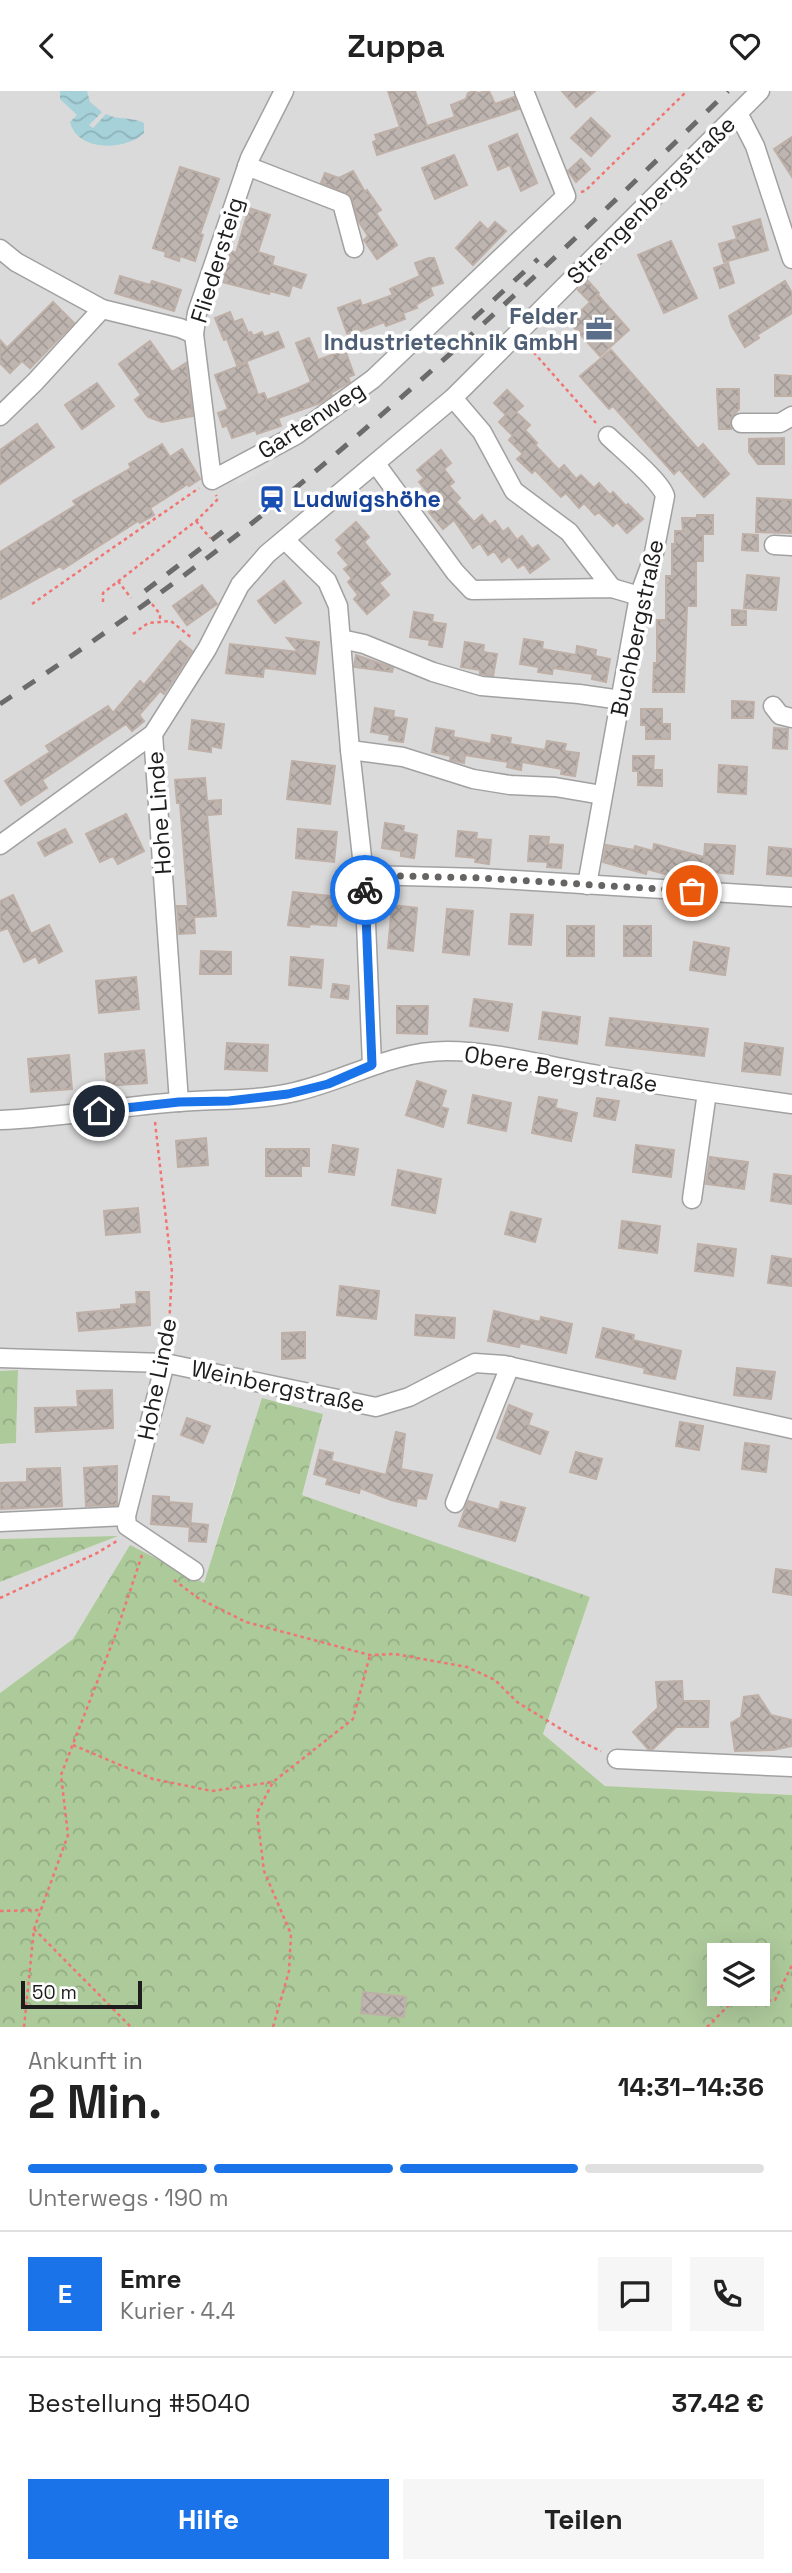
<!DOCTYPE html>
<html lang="de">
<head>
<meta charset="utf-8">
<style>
	:root { --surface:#fff; --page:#f6f6f6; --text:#222; --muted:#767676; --line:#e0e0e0; --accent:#1a73e8 }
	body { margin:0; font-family:"Space Grotesk",sans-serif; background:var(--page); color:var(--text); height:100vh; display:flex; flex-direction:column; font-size:26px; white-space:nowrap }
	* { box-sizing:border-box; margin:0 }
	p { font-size:23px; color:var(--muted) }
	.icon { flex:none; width:38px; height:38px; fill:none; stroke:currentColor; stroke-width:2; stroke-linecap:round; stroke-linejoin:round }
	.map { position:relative; height:1936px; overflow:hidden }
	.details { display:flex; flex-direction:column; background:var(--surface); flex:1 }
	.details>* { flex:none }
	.fabs { position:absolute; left:707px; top:1852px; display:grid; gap:14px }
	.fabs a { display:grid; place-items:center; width:63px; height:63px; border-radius:0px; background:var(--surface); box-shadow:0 7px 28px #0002; font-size:35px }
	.scale { position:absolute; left:21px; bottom:18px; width:121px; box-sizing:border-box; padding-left:7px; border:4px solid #1d1d1d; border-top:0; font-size:19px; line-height:24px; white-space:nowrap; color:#1d1d1d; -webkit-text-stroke:5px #fff; paint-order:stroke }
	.pin { position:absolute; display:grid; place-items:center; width:60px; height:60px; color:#fff; margin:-30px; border:4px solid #fff; border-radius:50%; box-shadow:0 2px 7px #0007 }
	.courier { position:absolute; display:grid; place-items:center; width:70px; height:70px; margin:-35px; border:5px solid #1a73e8; border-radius:50%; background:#fff; color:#222; box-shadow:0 2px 9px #0007 }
	.overview em { font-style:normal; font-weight:600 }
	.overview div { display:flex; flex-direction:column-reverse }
	.overview { display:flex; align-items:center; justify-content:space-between; height:119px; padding:0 28px }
	h1 { font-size:46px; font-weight:600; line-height:52px }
	.bar { display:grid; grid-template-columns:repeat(4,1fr); gap:10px 7px; align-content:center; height:84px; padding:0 28px }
	.bar i { height:9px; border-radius:5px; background:var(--line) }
	.bar .active { background:var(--accent) }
	.bar p { grid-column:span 4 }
	.line { display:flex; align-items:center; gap:18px; padding:0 28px; border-top:2px solid var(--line) }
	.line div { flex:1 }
	.round { display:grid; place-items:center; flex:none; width:74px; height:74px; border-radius:0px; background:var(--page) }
	.primary-button { display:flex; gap:14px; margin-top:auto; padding:14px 28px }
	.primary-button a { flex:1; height:80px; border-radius:0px; background:var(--accent); color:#fff; font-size:28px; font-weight:600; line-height:80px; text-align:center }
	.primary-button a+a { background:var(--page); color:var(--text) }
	header { display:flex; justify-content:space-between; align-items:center; height:91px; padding:0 28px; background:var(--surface); font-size:32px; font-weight:600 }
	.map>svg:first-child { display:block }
</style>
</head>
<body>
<header><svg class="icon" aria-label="back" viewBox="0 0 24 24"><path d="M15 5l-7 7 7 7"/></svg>Zuppa<svg class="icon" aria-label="heart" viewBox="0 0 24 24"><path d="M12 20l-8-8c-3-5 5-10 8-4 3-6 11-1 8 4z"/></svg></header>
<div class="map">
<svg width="792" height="1936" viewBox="0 0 792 1936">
	<defs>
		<pattern id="forest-crowns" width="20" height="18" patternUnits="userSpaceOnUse" patternTransform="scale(1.75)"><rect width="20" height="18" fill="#adca9b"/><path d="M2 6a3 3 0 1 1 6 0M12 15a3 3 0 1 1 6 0" fill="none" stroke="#94ad85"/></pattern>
		<pattern id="water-waves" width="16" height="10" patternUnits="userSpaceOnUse" patternTransform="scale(1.75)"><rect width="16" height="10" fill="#a6d1d8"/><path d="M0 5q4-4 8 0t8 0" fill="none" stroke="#8eb3b9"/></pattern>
		<pattern id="building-cross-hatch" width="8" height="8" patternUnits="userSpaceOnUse" patternTransform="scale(1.75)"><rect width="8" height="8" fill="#beb5b0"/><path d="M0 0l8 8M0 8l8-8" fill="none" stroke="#a39b97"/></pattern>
	</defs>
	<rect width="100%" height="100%" fill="#ede9e3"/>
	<polygon fill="#dbdada" points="0,0 792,0 792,1704 605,1695 543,1643 590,1506 302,1404 235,1390 204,1493 130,1455 73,1548 0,1602 0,1491 115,1446 0,1448 0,1353 16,1352 18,1279 0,1280"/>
	<g fill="url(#forest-crowns)" fill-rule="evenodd">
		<polygon points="18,1279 16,1352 0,1353 0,1280"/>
		<path d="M 262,1307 L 323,1323 L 302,1404 L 590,1506 L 543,1643 L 605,1695 L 792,1704 L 792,1936 L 0,1936 L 0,1602 L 73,1548 L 130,1454 L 204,1492 ZM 719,1864 L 758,1864 L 758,1902 L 719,1902 Z"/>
		<polygon points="118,1445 0,1491 0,1448"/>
	</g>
	<polygon fill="#ddd" points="270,362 275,372 238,394 232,385"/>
	<path fill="url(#water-waves)" d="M 60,0 L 87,0 L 90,11 L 102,21 L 89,34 L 93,37 L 106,23 C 119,30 132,25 144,32 L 144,42 C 126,60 77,61 70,31 L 77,24 L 60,8 Z"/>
	<g fill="url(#building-cross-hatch)" stroke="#beafa7" stroke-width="2">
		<polygon points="388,0 415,0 427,35 455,26 451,14 466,8 468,2 474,0 478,2 489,0 495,13 514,6 519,18 377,64 373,51 377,49 375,44 400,36"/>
		<polygon points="562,0 595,0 576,16"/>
		<polygon points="591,27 610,45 591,65 571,47"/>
		<polygon points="517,43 537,92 521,100 510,74 498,79 489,55"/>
		<polygon points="792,46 792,86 774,58"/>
		<polygon points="454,64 467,94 435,108 422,77"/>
		<polygon points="581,68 590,78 576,91 568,80"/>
		<polygon points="180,76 219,88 200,143 203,144 195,170 180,165 179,170 165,165 166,161 153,157"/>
		<polygon points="353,80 365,101 367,99 381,119 376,122 397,154 377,168 364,149 368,145 359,131 351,105 321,92 325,82 339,87"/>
		<polygon points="249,117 270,124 258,161 274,166 272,174 306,184 301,197 292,194 289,205 270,200 269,203 222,191 231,160 236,162"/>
		<polygon points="760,128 768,159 724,171 719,153 737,148 733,136"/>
		<polygon points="480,131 488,139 495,131 506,140 473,174 456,157"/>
		<polygon points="671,150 697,207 664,222 638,164"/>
		<polygon points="429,167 434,167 443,192 430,196 433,204 416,214 417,217 403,222 405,228 386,235 384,231 348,245 338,217 360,209 362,215 393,204 390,198 420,185 415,172"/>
		<polygon points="728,172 734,192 720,197 714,177"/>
		<polygon points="120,185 150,194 152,190 181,199 174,220 115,202"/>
		<polygon points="587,189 599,202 590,211 578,199"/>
		<polygon points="785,190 792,202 792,222 757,244 759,247 745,256 732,235 729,225"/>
		<polygon points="598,204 629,239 600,265 569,231"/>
		<polygon points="53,211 74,232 30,277 22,270 10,282 0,272 0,249 7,257"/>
		<polygon points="230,221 234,231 242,228 248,242 251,241 253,245 262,241 264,246 278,241 284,256 237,274 227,248 224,249 215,227"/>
		<polygon points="309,247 318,269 345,259 354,284 348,286 350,291 331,302 332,304 320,312 278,327 281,335 257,343 256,339 232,347 227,334 223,336 218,322 228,318 215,284 247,272 258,304 264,302 267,309 298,297 311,291 296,252"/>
		<polygon points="150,250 172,281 186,272 193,325 162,331 148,326 135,309 141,304 119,273"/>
		<polygon points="611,259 698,358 703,353 729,383 704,406 679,378 674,383 613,315 609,318 580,285"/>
		<polygon points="775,284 792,285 792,305 775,305"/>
		<polygon points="97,292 114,315 82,338 65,314"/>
		<polygon points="717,298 739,298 739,318 731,327 731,338 719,338"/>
		<polygon points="507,299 523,315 516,321 530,334 525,339 537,352 535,354 559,379 564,374 576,388 581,384 594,397 599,392 610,404 613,401 626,415 628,413 643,428 627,442 617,431 613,435 599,421 595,424 584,412 579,417 566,402 561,406 535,379 532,382 517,368 523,363 509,349 513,345 499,331 506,324 494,312"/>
		<polygon points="37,333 54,356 0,393 0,359"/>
		<polygon points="784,347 784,373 758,373 749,361 749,348"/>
		<polygon points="162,353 170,366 182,358 200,388 189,395 188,393 150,417 154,424 140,432 138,430 63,478 60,475 0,508 0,461 76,414 73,410 131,377 129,373"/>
		<polygon points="441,359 451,372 444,378 454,391 449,395 460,407 456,411 474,431 482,424 490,434 495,430 503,441 508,437 517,449 522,445 532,458 538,454 549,468 530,482 524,473 518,477 509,465 502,471 494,460 488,464 480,452 473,457 454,429 443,438 429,421 433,419 424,409 430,404 419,391 424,387 417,379"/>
		<polygon points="757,407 792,409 792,442 756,441"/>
		<polygon points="697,424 713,424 713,443 703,443 703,470 696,470 696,515 687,515 684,601 653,601 654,572 657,572 657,529 666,529 666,485 672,485 672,453 675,453 675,440 683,440 682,427 697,427"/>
		<polygon points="356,431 369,446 364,451 390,483 379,492 389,504 367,523 354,508 358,504 348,491 352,487 344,478 349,474 338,462 343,457 336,449"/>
		<polygon points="743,443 758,444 758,460 742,459"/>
		<polygon points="747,484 779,487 776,519 744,517"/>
		<polygon points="284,490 301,512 275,532 258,510"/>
		<polygon points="202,494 217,513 187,534 173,515"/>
		<polygon points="732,519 746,520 746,534 732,534"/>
		<polygon points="414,521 433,524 432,531 446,533 442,556 429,554 430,549 410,546"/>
		<polygon points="287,547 319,551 315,583 264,577 263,586 226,582 230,553 298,561"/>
		<polygon points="524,548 543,551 542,558 576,564 577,555 596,559 595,565 610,568 606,591 592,588 593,583 553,577 552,583 538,581 539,576 520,573"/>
		<polygon points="180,550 192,560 164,603 160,600 139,624 144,630 132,640 126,633 42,689 47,697 21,714 5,690 50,661 46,655 108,615 113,622 140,590 144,594"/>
		<polygon points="465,551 484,554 483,561 497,563 493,585 480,583 480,579 461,576"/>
		<polygon points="356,564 393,577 392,581 354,576"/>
		<polygon points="732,610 754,611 753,627 732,627"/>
		<polygon points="375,617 394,620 393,626 407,628 403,651 389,649 390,644 371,641"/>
		<polygon points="641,618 662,618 662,633 670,633 670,648 646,648 646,634 641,634"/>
		<polygon points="192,629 224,633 221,657 211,655 211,661 189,658"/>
		<polygon points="436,637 454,640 453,646 491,653 492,644 511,647 510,653 545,659 547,650 566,653 564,660 579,662 575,685 561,683 562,678 522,671 521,679 507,676 508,671 465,664 464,672 450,669 451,665 432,661"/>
		<polygon points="774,637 788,638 787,658 773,657"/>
		<polygon points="633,665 654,665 653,679 662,679 662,695 638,694 638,680 633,680"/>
		<polygon points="292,670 335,675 330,713 287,708"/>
		<polygon points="719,674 747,676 746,703 718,701"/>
		<polygon points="205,687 207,710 221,709 221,723 207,724 216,825 194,826 195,842 179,843 177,815 188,815 180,712 177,712 175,689"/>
		<polygon points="126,723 144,760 118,773 113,765 100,771 86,743"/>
		<polygon points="385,732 404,735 403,741 417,744 414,767 401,765 401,760 382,757"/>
		<polygon points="65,738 72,751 45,765 38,752"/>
		<polygon points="298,738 337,741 334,771 296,767"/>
		<polygon points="458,740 477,742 476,748 491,749 489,773 475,771 476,767 456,765"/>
		<polygon points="530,745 549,746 548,753 563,754 561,777 547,776 548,771 528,770"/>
		<polygon points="654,753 704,766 705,753 735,755 733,783 685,779 683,788 647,778 646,783 603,771 606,754 634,759 635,755 653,760"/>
		<polygon points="769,756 792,758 792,785 767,783"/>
		<polygon points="293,801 339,806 336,835 310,833 309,836 288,834"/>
		<polygon points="13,804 31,843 49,834 62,860 39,872 36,865 24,871 8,837 0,840 0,810"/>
		<polygon points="392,814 417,817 413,860 388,857"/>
		<polygon points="447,818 473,820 469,864 443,861"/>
		<polygon points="511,823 533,824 531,854 509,853"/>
		<rect x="567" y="835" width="27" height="30"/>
		<rect x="624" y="835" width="27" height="30"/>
		<polygon points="694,851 729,857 725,884 690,879"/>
		<polygon points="201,860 231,861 231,883 200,883"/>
		<polygon points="291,866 323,869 321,897 289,894"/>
		<polygon points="136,886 139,918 99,922 96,890"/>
		<polygon points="333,893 349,895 348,908 331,906"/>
		<polygon points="474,908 512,913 508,940 470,935"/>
		<polygon points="397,915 428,915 427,943 397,942"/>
		<polygon points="543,921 580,926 577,953 539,948"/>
		<polygon points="610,927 708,938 704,965 606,954"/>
		<polygon points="227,952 268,954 267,980 225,978"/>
		<polygon points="745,952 783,957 780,984 742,980"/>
		<polygon points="144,959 147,992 107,995 105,963"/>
		<polygon points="69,964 72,998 31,1001 28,968"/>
		<polygon points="417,990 446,1000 441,1016 448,1018 443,1036 406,1024"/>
		<polygon points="473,1004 511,1012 506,1040 468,1032"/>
		<polygon points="539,1006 557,1009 555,1017 577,1022 571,1050 532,1042"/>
		<polygon points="597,1007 619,1010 615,1029 594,1025"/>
		<polygon points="206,1047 208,1074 178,1076 176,1050"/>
		<polygon points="333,1054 358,1058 354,1084 329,1081"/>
		<polygon points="636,1054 674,1059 671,1086 633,1081"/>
		<polygon points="266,1058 309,1058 309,1075 301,1075 301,1085 266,1085"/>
		<polygon points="710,1066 748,1071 744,1098 706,1093"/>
		<polygon points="398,1079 441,1088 435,1122 392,1114"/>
		<polygon points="774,1083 792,1085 792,1113 771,1110"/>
		<polygon points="138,1117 140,1141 106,1144 104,1120"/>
		<polygon points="511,1121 541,1128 535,1151 505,1143"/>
		<polygon points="622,1130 660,1135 657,1162 619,1157"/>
		<polygon points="698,1153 736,1158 733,1185 695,1180"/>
		<polygon points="772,1165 792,1168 792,1195 768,1192"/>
		<polygon points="340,1195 379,1200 376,1228 337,1224"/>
		<polygon points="136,1201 149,1201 150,1234 79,1240 77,1222 121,1218 121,1214 137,1213"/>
		<polygon points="494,1220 540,1231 541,1226 572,1233 566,1262 520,1252 519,1256 488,1250"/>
		<polygon points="416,1224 455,1227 454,1247 415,1244"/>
		<polygon points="603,1237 634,1244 633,1249 681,1260 675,1288 644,1282 645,1277 596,1266"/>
		<polygon points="305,1241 305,1267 282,1268 282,1242"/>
		<polygon points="737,1277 775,1281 771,1308 734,1304"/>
		<polygon points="112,1299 113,1337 36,1341 35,1317 78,1316 77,1300"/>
		<polygon points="509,1314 532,1323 528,1334 548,1341 540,1363 497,1347"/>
		<polygon points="187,1327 210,1335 203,1352 181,1344"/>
		<polygon points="680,1331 703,1335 699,1359 676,1355"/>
		<polygon points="396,1341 405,1343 401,1378 432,1384 426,1408 417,1407 416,1415 391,1409 360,1397 359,1402 326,1393 328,1387 314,1383 320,1359 333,1362 331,1370 386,1384"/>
		<polygon points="745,1352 769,1355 766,1381 742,1378"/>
		<polygon points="576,1361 602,1368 596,1388 570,1381"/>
		<polygon points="117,1375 117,1414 86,1415 84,1377"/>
		<polygon points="60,1377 62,1415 0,1418 0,1392 27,1391 27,1378"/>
		<polygon points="153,1405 169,1406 169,1411 192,1413 190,1436 151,1433"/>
		<polygon points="468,1410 499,1419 501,1411 525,1417 515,1450 459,1435"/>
		<polygon points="190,1432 208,1434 206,1451 189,1450"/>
		<polygon points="776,1478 792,1480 792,1504 773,1501"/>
		<polygon points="682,1590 683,1610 709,1610 708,1636 676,1636 653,1658 648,1658 633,1641 658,1617 656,1591"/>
		<polygon points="758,1604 771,1624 792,1629 792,1655 773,1659 735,1660 731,1632 741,1626 744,1606"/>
		<polygon points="363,1901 406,1906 404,1926 361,1922"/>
	</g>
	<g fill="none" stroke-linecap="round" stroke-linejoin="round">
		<defs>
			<g id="minor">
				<polyline points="284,0 250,67 197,222 194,243 212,389 296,344 373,288 566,105 524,0"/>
				<polyline points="738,22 755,55 792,168"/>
				<polyline points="247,75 342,112 354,157"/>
				<polyline points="0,158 16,171 102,218 180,237 194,243"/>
				<polyline points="453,307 482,341 514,400 569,441 612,497"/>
				<polyline points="0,325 35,291 102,218"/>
				<polyline points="741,332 780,332 792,325"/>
				<polyline points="376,373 455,481 472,499 612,497 639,505"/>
				<polyline points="285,449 327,490 338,515 350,659 364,784 372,974"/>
				<polyline points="774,454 792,455"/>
				<polyline points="341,548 364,553 433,581 481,595 579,603 621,609"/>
				<polyline points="773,615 780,624 792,627"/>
				<polyline points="153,643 179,1011"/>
				<polyline points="350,659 403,666 473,688 510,694 555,696 602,704"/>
				<polyline points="0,754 153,643 207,558 240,494 267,463 453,307 760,0"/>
				<polyline points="364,784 482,787 792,806"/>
				<path d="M 587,794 L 639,505 L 653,467 L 665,405 C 661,390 621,358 608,345"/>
				<path d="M 0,1029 C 60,1027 119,1015 179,1011 C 216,1008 253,1010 290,1002 C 344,991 390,960 447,960 C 497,960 549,976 598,984 C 663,995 727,1004 792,1013"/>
				<polyline points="692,1108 707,1001"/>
				<polyline points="0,1267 165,1272 376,1316 409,1306 475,1272 504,1274 792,1338"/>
				<polyline points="165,1272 126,1425 127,1435 194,1480"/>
				<polyline points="455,1412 510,1275"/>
				<polyline points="0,1431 126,1425"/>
				<polyline points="617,1668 792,1676"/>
			</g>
		</defs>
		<use href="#minor" stroke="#a1a1a1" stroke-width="21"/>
		<g stroke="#f07472" stroke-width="2.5" stroke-dasharray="3.5 3.5" stroke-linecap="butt">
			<polyline points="581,101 585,100 687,0"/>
			<polyline points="529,256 596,332"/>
			<polyline points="196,430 210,447"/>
			<polyline points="118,490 131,507"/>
			<polyline points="103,511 103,502 196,430 218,408 216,404"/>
			<polyline points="32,513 199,397"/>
			<polyline points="152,513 160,523 160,531"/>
			<polyline points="133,543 148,532 171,530 193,548"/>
			<polyline points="155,1031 172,1181 168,1254"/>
			<polyline points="174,1489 198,1507 246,1531 370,1564 395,1563 467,1576 495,1589 517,1611 582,1651 601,1660"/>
			<polyline points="0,1507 97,1462 117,1450"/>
			<polyline points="73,1654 153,1688 212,1700 273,1691"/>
			<polyline points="0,1820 42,1819"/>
			<polyline points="34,1838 131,1936"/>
			<polyline points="24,1936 34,1838 68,1744 61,1684 115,1545 142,1464"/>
			<polyline points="273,1936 289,1880 291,1843 264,1780 257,1722 273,1691 353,1628 370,1564"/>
			<polyline points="707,1936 729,1914 775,1909 792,1874"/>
		</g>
		<use href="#minor" stroke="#fff" stroke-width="18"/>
		<g stroke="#6b6b6b" stroke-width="5" stroke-dasharray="14 14" stroke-linecap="butt">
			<polyline points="473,228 538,168"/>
			<polyline points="145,500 226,438"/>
			<path d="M 0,613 C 103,545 204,473 299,394 C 448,270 589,136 728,0"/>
		</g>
	</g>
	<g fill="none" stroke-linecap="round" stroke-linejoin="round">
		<polyline stroke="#666462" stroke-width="7" stroke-dasharray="0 12.6" points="365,799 365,784 482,787 692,800"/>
		<polyline stroke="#1a73e8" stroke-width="9" points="99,1020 179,1011 229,1010 288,1003 328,993 372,974 365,799"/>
	</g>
	<defs>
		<symbol id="office-bare" viewBox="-9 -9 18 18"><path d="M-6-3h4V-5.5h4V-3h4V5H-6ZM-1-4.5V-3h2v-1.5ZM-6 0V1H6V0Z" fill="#5c6f8a" stroke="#fff" stroke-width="2.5" paint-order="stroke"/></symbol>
		<symbol id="station-bare" viewBox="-9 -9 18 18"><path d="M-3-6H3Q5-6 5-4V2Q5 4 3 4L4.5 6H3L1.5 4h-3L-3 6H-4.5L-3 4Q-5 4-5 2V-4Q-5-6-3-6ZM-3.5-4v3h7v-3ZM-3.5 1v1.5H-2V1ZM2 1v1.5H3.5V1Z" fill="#1a4fb4" stroke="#fff" stroke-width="2.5" paint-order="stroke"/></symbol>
	</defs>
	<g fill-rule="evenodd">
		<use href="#office-bare" x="580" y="219" width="38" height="38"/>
		<use href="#station-bare" x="253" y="389" width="38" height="38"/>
	</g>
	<g text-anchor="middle" stroke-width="7" stroke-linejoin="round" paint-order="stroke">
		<g font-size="23" fill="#1d1d1d" stroke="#fff">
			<text transform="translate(651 109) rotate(-45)" y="8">Strengenbergstraße</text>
			<text transform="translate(217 169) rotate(-73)" y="8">Fliedersteig</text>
			<text transform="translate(311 329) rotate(-33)" y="8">Gartenweg</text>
			<text transform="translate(637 537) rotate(-78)" y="8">Buchbergstraße</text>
			<text transform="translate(159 722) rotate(-94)" y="8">Hohe Linde</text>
			<text transform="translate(561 978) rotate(9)" y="8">Obere Bergstraße</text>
			<text transform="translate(157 1288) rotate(-79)" y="8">Hohe Linde</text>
			<text transform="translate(278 1295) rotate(12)" y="8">Weinbergstraße</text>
		</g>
		<g font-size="23" font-weight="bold" fill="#4e5e75" stroke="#fff" text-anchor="end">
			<text x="578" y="233">Felder<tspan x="578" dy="26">Industrietechnik GmbH</tspan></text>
		</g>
		<g font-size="23" font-weight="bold" fill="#164399" stroke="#fff" text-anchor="start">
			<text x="293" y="416">Ludwigshöhe</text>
		</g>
	</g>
</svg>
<div class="fabs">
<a><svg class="icon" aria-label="layers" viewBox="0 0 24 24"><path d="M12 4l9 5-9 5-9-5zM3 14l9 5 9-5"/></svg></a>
</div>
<div class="scale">50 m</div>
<div class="pin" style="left:692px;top:800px;background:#ea580c"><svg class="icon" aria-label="bag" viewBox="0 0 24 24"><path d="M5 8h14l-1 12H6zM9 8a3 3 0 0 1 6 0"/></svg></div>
<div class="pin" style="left:99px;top:1020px;background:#1f2937"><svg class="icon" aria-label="home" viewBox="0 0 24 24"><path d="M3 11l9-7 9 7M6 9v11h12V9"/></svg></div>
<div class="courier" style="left:365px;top:799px"><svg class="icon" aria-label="bike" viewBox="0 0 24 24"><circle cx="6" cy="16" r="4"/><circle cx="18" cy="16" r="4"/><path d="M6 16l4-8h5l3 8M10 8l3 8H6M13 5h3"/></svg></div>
</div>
<section class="details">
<div class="overview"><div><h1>2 Min.</h1><p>Ankunft in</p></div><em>14:31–14:36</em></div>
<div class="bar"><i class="active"></i><i class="active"></i><i class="active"></i><i></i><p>Unterwegs · 190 m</p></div>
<div class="line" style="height:126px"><b class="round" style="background:var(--accent);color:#fff">E</b><div><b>Emre</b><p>Kurier · 4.4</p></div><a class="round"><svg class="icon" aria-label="chat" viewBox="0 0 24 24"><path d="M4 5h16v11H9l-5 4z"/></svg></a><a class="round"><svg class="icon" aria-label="phone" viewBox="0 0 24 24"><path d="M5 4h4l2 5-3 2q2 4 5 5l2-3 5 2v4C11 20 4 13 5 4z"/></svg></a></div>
<div class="line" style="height:91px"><div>Bestellung #5040</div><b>37.42 €</b></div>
<div class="primary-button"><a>Hilfe</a><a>Teilen</a></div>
</section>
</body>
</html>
